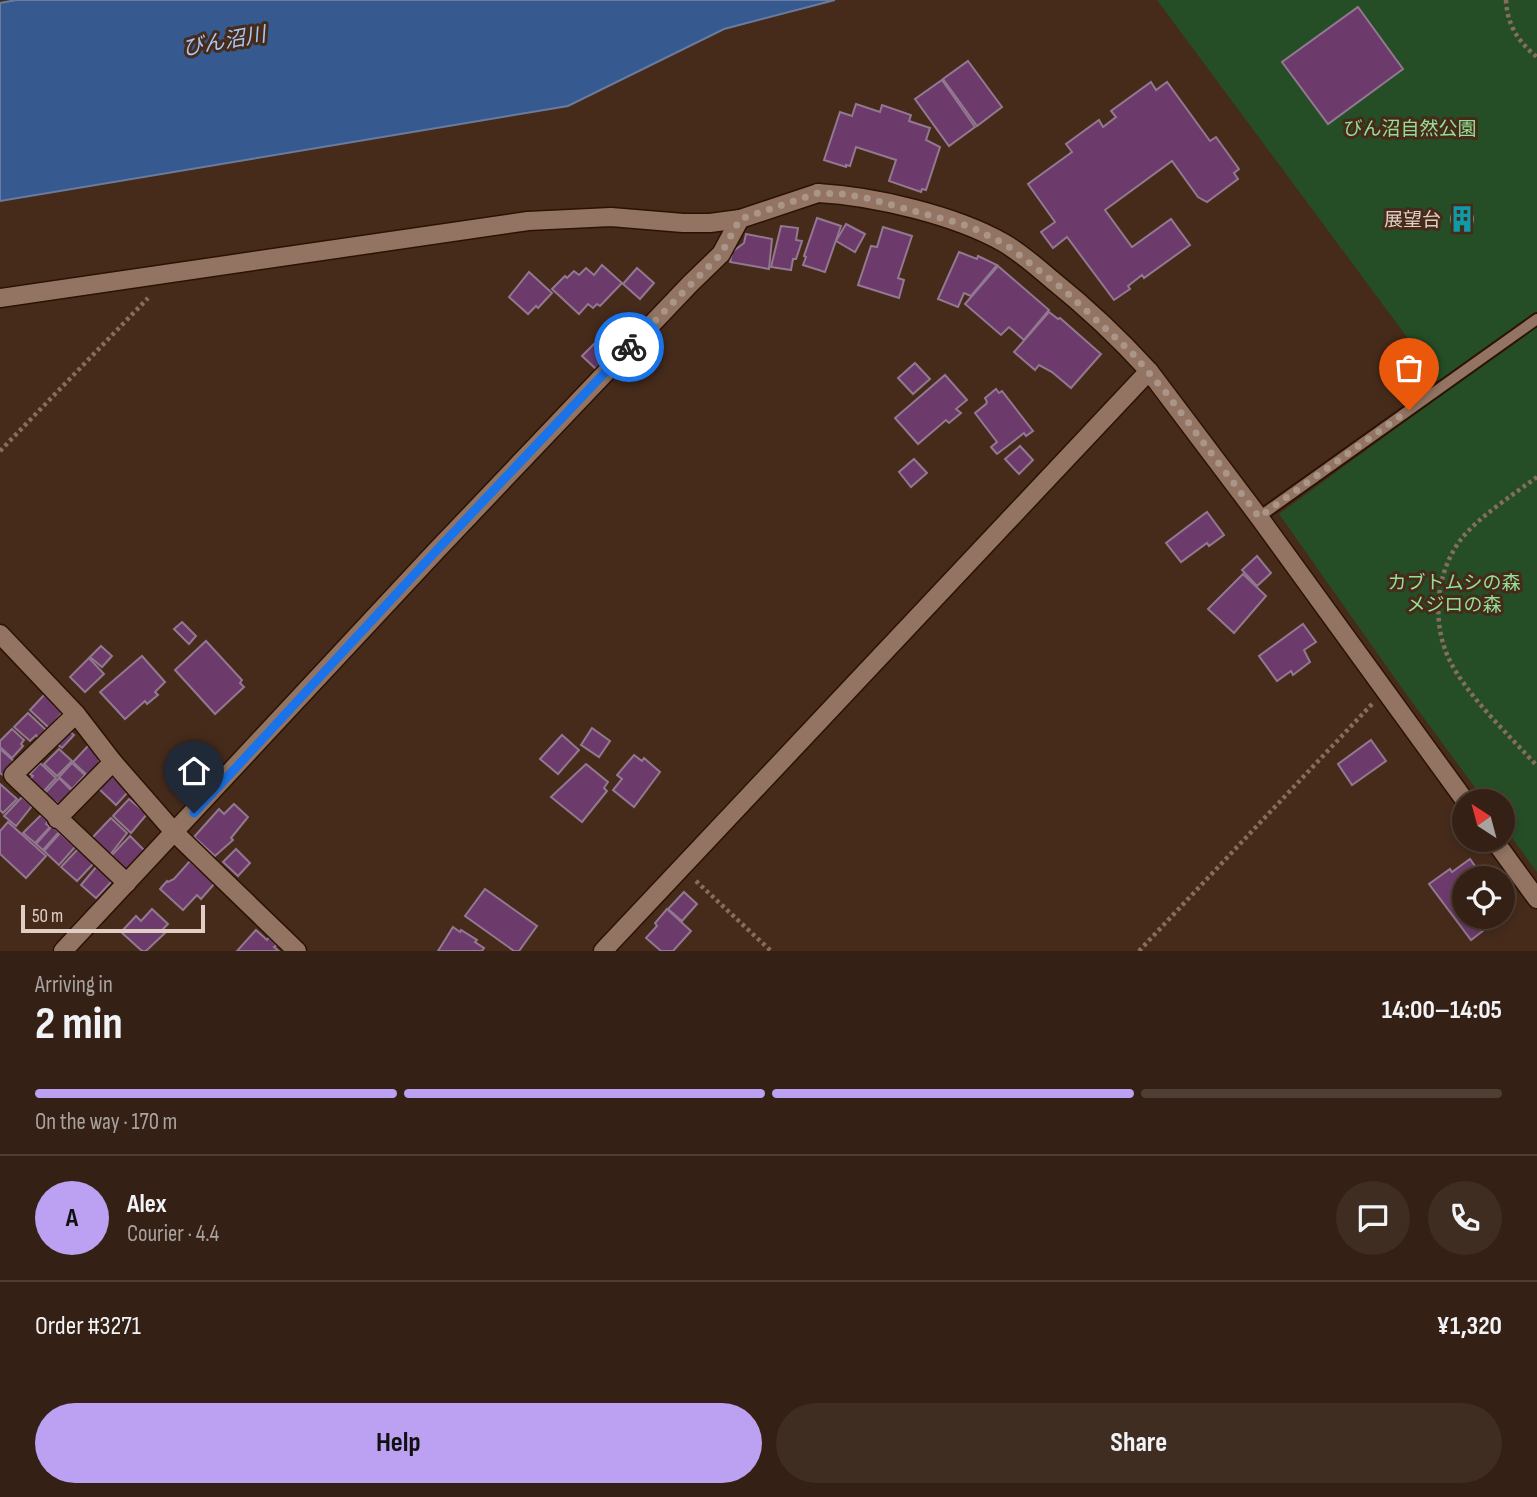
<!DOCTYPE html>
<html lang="en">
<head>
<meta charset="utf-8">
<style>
	:root { --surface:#342014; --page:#3f2d22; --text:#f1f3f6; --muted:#a9a3a0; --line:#4e3e34; --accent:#bca0f2 }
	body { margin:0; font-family:"Sofia Sans Condensed","Noto Sans JP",sans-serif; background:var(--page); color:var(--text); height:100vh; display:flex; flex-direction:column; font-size:26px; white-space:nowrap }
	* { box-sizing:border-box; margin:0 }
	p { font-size:23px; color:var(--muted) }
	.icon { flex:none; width:38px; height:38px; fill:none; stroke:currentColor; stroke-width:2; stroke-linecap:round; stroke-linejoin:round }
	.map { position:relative; height:951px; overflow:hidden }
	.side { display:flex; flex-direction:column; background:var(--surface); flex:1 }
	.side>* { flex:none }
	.needle { width:46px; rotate:324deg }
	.controls { position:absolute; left:1452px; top:789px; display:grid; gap:14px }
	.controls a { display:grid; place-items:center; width:63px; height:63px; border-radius:50%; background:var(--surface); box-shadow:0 4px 10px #0003,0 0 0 2px var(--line); font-size:35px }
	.scale { position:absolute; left:21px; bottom:18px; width:184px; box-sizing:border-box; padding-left:7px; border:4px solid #e0cec4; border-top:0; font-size:19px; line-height:24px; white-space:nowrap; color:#e0cec4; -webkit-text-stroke:5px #462b1b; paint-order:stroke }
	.pin { position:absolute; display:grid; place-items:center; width:60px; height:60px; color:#fff; margin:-72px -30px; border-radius:50% 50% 50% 0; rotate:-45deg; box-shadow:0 0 7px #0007 }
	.pin .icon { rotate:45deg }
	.courier { position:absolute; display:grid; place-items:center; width:70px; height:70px; margin:-35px; border:5px solid #1a73e8; border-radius:50%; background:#fff; color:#222; box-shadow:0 2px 9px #0007 }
	.headline em { font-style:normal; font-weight:700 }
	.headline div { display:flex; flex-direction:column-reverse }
	.headline { display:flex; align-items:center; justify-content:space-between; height:119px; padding:0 35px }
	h1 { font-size:46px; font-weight:700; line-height:52px }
	.bar { display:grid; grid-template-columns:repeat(4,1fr); gap:10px 7px; align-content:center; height:84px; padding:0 35px }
	.bar i { height:9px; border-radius:5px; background:var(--line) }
	.bar .selected { background:var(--accent) }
	.bar p { grid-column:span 4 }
	.line { display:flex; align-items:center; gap:18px; padding:0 35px; border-top:2px solid var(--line) }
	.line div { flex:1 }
	.round { display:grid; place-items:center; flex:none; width:74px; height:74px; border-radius:37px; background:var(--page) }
	.button { display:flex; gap:14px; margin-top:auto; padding:14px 35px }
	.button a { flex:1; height:80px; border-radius:42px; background:var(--accent); color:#111; font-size:28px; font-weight:700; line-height:80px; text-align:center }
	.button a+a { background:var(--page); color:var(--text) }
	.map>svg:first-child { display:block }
</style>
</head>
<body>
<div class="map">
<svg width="1537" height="951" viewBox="0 0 1537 951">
	<rect width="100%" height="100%" fill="#462b1b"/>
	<polygon fill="#254e27" points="1157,0 1537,0 1537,872 1503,826 1503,802 1485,801 1404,691 1279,514 1447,391"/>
	<polygon fill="#36598f" stroke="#697c9f" stroke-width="2" points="16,0 835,0 724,29 568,106 0,201 0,3"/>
	<g fill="#6c3b6b" stroke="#927890" stroke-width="2">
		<polygon points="1358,7 1403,69 1328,124 1282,62"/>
		<polygon points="968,61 1002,107 977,126 943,79"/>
		<polygon points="942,80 975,127 949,146 915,99"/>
		<polygon points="1151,82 1156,90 1167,82 1210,141 1216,137 1239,169 1234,173 1238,179 1207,202 1198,197 1172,161 1105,210 1132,247 1171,219 1190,245 1144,278 1142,275 1128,286 1130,289 1114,300 1067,237 1053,248 1041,232 1055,222 1028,184 1072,152 1066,144 1099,120 1103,127 1116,117 1111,111"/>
		<polygon points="856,104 880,112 882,105 911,115 909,121 930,128 926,140 940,147 926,190 922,189 921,192 889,181 896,160 856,147 850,166 846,165 846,167 824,160 840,112 852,116"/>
		<circle cx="1462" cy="219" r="11"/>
		<polygon points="817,218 841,226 825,272 803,265 806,257 804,256"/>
		<polygon points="846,224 865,234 855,252 836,241"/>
		<polygon points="781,226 798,228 796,240 802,241 796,259 793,259 791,270 771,267"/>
		<polygon points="883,227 912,236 898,278 904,280 899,298 858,285 871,246 877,247"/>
		<polygon points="746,234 772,239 769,269 730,262 732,252 744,243"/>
		<polygon points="959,252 977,259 978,256 997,265 971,296 964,293 958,307 938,299"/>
		<polygon points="602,265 622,283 600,306 597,304 593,308 588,304 579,314 552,289 565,276 567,278 574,271 579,275 586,268 594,275"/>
		<polygon points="998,266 1049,310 1024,340 1009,327 1001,335 965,304"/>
		<polygon points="637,268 654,283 640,299 623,284"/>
		<polygon points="529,272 552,293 538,308 536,306 528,314 509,297"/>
		<polygon points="1049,312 1058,319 1060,318 1101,354 1071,388 1052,372 1039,365 1035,370 1014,352"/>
		<polygon points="596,342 610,355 596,369 582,356"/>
		<polygon points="915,363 930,379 913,394 898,378"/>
		<polygon points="945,375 967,400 956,409 961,413 949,423 946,420 918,444 895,418"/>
		<polygon points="996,389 999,393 1002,391 1033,431 1026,436 1024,433 997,454 991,447 997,442 975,413 986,404 987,402 985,398"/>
		<polygon points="1020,446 1033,460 1019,474 1005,459"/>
		<polygon points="914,459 927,473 911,487 899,472"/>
		<polygon points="1207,512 1224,535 1209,546 1207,543 1181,562 1166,543"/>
		<polygon points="1257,556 1271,573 1257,586 1242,570"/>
		<polygon points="1243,574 1266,596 1234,633 1208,609"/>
		<polygon points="182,622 196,636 189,644 174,629"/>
		<polygon points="1303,624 1316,642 1304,650 1310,662 1293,675 1291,671 1277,681 1259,656"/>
		<polygon points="206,641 242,680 240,683 244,687 215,714 175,670"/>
		<polygon points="101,646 112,656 102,667 90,657"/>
		<polygon points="142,656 165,682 155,692 158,695 147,704 145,701 125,719 100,692"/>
		<polygon points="89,658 104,674 85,692 70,677"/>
		<polygon points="45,694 62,713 49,728 30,710"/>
		<polygon points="28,713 46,730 38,738 36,735 30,741 14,727"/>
		<polygon points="592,728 610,741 599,757 581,745"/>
		<polygon points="12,729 24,740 21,744 23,746 12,758 0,747 0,741"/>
		<polygon points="69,731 74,735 62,748 57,744"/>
		<polygon points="562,735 579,750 558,774 540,759"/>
		<polygon points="1371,740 1386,761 1352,785 1338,764"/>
		<polygon points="89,745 102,757 99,761 101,764 89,777 73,762"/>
		<polygon points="0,749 16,763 4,776 0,773"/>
		<polygon points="59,749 72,761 57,776 44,764"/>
		<polygon points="634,755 642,761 644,758 660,772 634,807 613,790 622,779 617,775"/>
		<polygon points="40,763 56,778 42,793 28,781 33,776 30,774"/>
		<polygon points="72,763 85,775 72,789 59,777"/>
		<polygon points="586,764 608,782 604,788 607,791 582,822 551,797"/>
		<polygon points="111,775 128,792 116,805 98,788"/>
		<polygon points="59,778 74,793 62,806 44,794"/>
		<polygon points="0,784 17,799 3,813 0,810"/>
		<polygon points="22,797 32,806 16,826 4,816"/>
		<polygon points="129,799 147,814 131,833 113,816"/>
		<polygon points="234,804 248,817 231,838 233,840 215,856 194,837 219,809 224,814"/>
		<polygon points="41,815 48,821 46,824 50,827 35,843 23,833"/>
		<polygon points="111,818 127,833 110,855 92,838"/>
		<polygon points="8,822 46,856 26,878 0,854 0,831"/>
		<polygon points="52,826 59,832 43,850 36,844"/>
		<polygon points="60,833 75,847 59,865 44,851"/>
		<polygon points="130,836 146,852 128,872 111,856"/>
		<polygon points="78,849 94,863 77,881 61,867"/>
		<polygon points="236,849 250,863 238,876 223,862"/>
		<polygon points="1470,859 1483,877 1465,878 1465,917 1501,917 1471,940 1429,884 1450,869 1452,872"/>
		<polygon points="190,861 215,883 201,899 197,895 183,910 160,889 167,881 168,882 174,879"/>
		<polygon points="97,866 113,880 96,898 81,885"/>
		<polygon points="485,889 537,926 519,951 514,951 465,916"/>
		<polygon points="684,892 697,904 682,921 668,909"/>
		<polygon points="152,909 168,924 163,929 166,932 146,951 142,951 121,932 136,916 141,921"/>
		<polygon points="667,909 691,931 673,951 661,951 646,938 657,926 655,923"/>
		<polygon points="453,927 460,932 461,930 477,940 475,942 484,948 482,951 438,951"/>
		<polygon points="256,930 267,940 269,937 277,945 274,947 279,951 237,951"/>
	</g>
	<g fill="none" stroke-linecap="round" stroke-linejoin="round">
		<defs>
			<polyline id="lane" points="1259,517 1537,319"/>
			<g id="street">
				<polyline points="0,298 528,221 611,217 683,223 710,223 740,219 818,193"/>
				<polyline points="0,634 76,714 113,762 175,833 297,951"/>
				<polyline points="76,714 13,775 127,883"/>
				<polyline points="57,819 113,762"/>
				<polyline points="1494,840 1537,899"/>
				<polyline points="63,951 436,551 690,284 721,254 740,219"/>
				<polyline points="603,951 1149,371 1259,517 1466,802"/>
			</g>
			<path id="secondary" d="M 818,193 C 873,196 955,215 1004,243 C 1021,253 1036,266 1051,279 C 1086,307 1119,338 1149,371"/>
		</defs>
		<use href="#lane" stroke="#2b1304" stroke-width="14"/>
		<use href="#street" stroke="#2b1304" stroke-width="21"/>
		<use href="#secondary" stroke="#2b1304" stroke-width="21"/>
		<g stroke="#856e60" stroke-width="4.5" stroke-dasharray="3.5 3.5" stroke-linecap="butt">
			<path d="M 1506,0 C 1507,24 1518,42 1537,57"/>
			<polyline points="0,451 148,298"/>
			<path d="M 1537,477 C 1514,494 1480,516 1462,538 C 1436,571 1431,621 1449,659 C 1466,695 1510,736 1537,766"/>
			<polyline points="696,881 771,951"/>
			<polyline points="1139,951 1372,704"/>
		</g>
		<use href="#lane" stroke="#937462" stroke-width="10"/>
		<use href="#street" stroke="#937462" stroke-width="18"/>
		<use href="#secondary" stroke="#937462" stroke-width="18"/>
	</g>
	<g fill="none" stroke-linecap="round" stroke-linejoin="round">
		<polyline stroke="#aa9589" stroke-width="7" stroke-dasharray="0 12.6" points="629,347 721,254 740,219 818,193 843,194 866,198 955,222 971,227 1005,244 1063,289 1133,354 1167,394 1259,517 1409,410"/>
		<polyline stroke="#1a73e8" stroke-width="9" points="194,813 436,551 629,347"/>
	</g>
	<defs>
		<symbol id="building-bare" viewBox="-9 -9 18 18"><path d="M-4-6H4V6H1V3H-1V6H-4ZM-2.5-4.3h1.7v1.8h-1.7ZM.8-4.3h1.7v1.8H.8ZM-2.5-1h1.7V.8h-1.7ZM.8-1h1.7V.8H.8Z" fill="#0f9aa8" stroke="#462b1b" stroke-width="2.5" paint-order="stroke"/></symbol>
	</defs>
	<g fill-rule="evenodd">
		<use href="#building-bare" x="1443" y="200" width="38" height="38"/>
	</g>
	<g text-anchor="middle" stroke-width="6" stroke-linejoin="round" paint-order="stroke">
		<g font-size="19" fill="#93df95" stroke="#462b1b">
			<text x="1410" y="135">びん沼自然公園</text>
			<text x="1454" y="589">カブトムシの森<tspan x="1454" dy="22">メジロの森</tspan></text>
		</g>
		<g font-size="19" fill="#e0cec4" stroke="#462b1b" text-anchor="end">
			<text x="1441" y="226">展望台</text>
		</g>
		<g font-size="21" font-style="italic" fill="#a7c6f6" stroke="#462b1b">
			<text transform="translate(224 41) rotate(-10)" y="7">びん沼川</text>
		</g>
	</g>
</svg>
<div class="controls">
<a><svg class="needle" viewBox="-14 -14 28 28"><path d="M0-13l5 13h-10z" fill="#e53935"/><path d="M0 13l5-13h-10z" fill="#a9a3a0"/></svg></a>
<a><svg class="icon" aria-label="locate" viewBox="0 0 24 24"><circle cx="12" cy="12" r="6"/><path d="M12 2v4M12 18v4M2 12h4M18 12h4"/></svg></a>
</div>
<div class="scale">50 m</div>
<div class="pin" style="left:1409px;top:410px;background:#ea580c"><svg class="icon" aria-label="bag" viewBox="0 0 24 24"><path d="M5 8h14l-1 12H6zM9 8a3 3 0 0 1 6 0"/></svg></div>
<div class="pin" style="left:194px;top:813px;background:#1f2937"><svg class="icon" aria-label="home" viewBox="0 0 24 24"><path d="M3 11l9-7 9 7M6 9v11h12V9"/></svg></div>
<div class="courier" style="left:629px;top:347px"><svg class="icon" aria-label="bike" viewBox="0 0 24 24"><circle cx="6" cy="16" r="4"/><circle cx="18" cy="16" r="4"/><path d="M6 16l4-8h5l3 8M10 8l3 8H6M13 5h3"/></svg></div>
</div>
<section class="side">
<div class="headline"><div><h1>2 min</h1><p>Arriving in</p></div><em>14:00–14:05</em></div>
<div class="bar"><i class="selected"></i><i class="selected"></i><i class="selected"></i><i></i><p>On the way · 170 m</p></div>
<div class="line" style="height:126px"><b class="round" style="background:var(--accent);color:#111">A</b><div><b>Alex</b><p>Courier · 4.4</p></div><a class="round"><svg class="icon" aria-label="chat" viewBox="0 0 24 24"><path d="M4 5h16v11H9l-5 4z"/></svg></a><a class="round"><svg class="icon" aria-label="phone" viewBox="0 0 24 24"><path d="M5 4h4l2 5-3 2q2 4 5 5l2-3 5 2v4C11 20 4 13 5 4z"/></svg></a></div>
<div class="line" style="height:91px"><div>Order #3271</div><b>¥1,320</b></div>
<div class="button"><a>Help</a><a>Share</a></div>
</section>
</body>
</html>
